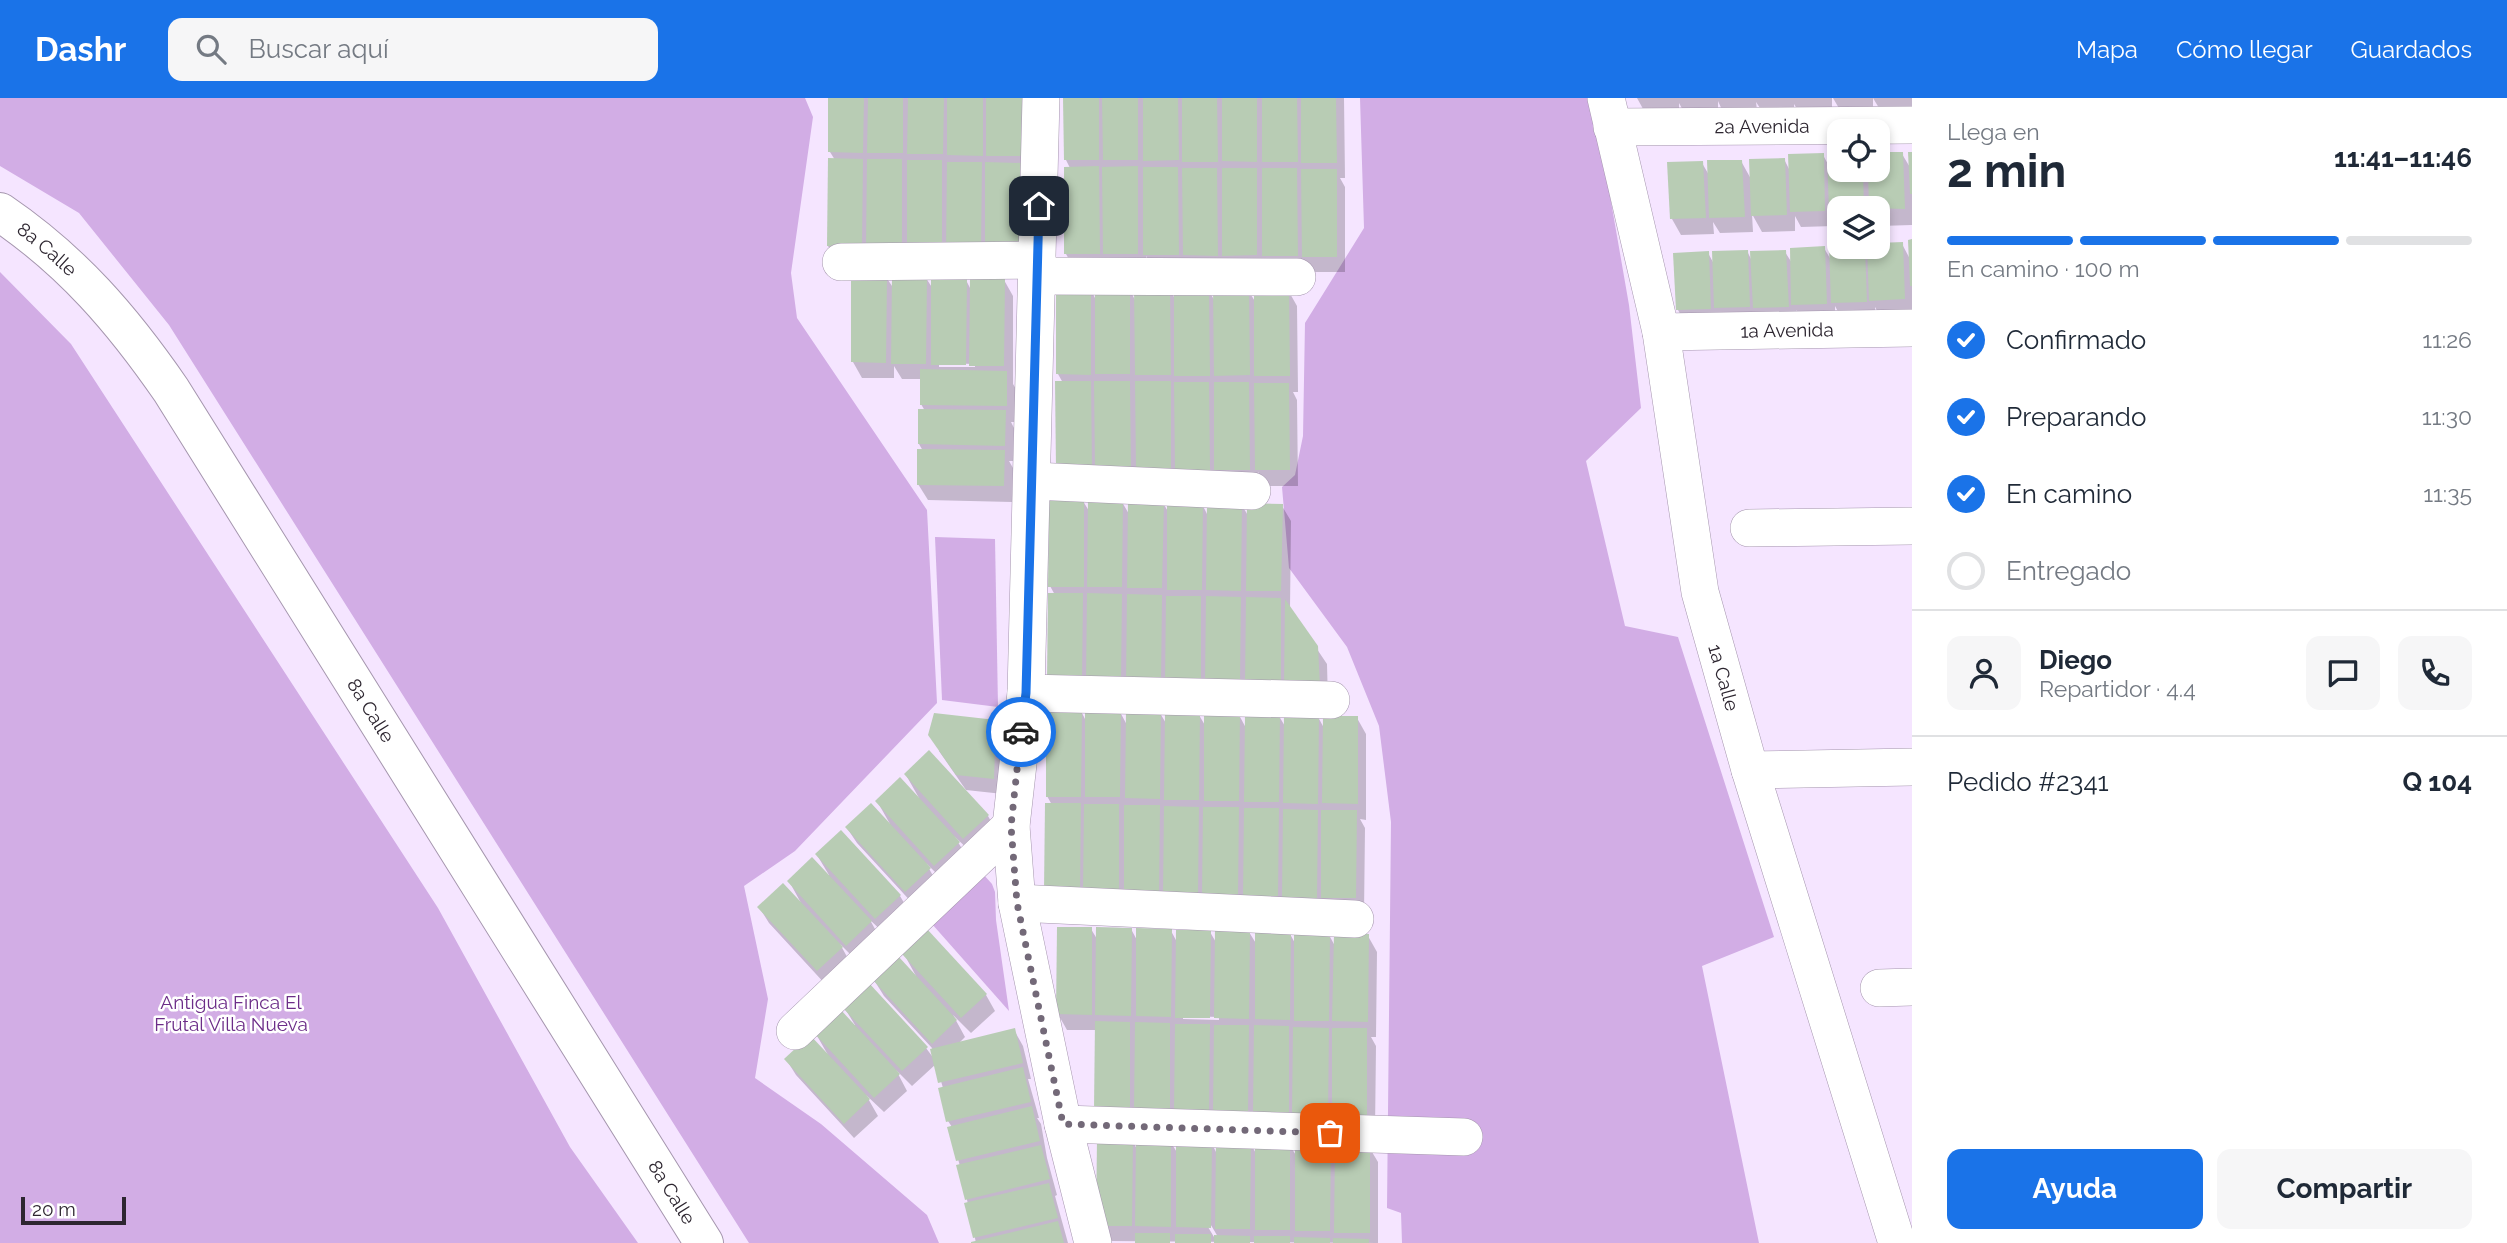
<!DOCTYPE html>
<html lang="es">
<head>
<meta charset="utf-8">
<style>
	:root { --surface:#fff; --page:#f6f6f7; --text:#1f2937; --muted:#747a83; --line:#e0e1e3; --accent:#1a73e8 }
	body { margin:0; font-family:Raleway,sans-serif; background:var(--page); color:var(--text); height:100vh; display:flex; flex-direction:column; font-size:26px; white-space:nowrap }
	* { box-sizing:border-box; margin:0 }
	p { font-size:23px; color:var(--muted) }
	.icon { flex:none; width:38px; height:38px; fill:none; stroke:currentColor; stroke-width:2; stroke-linecap:round; stroke-linejoin:round }
	.map { position:relative; flex:1; overflow:hidden }
	.drawer { display:flex; flex-direction:column; background:var(--surface); width:595px }
	.drawer>* { flex:none }
	.buttons { position:absolute; left:1827px; top:21px; display:grid; gap:14px }
	.buttons a { display:grid; place-items:center; width:63px; height:63px; border-radius:14px; background:var(--surface); box-shadow:0 4px 10px #0003; font-size:35px }
	.scale { position:absolute; left:21px; bottom:18px; width:105px; box-sizing:border-box; padding-left:7px; border:4px solid #2d2630; border-top:0; font-size:19px; line-height:24px; white-space:nowrap; color:#2d2630; -webkit-text-stroke:5px #fff; paint-order:stroke }
	.pin { position:absolute; display:grid; place-items:center; width:60px; height:60px; color:#fff; margin:-30px; border-radius:14px; box-shadow:0 4px 10px #0006 }
	.courier { position:absolute; display:grid; place-items:center; width:70px; height:70px; margin:-35px; border:5px solid #1a73e8; border-radius:50%; background:#fff; color:#222; box-shadow:0 2px 9px #0007 }
	.overview em { font-style:normal; font-weight:700 }
	.overview div { display:flex; flex-direction:column-reverse }
	.overview { display:flex; align-items:center; justify-content:space-between; height:119px; padding:0 35px }
	h1 { font-size:46px; font-weight:700; line-height:52px }
	.bar { display:grid; grid-template-columns:repeat(4,1fr); gap:10px 7px; align-content:center; height:84px; padding:0 35px }
	.bar i { height:9px; border-radius:5px; background:var(--line) }
	.bar .current { background:var(--accent) }
	.bar p { grid-column:span 4 }
	.line { display:flex; align-items:center; gap:18px; padding:0 35px; border-top:2px solid var(--line) }
	.line div { flex:1 }
	.round { display:grid; place-items:center; flex:none; width:74px; height:74px; border-radius:14px; background:var(--page) }
	ol { padding:0 35px; list-style:none }
	li { display:flex; align-items:center; gap:21px; height:77px }
	li p { margin-inline-start:auto }
	li .icon { padding:7px; border-radius:50%; background:var(--accent); color:#fff; stroke-width:4 }
	li:last-child { color:var(--muted) }
	li i { width:38px; height:38px; border:4px solid var(--line); border-radius:50% }
	.primary-button { display:flex; gap:14px; margin-top:auto; padding:14px 35px }
	.primary-button a { flex:1; height:80px; border-radius:14px; background:var(--accent); color:#fff; font-size:28px; font-weight:700; line-height:80px; text-align:center }
	.primary-button a+a { background:var(--page); color:var(--text) }
	header { display:flex; align-items:center; gap:42px; box-sizing:border-box; height:98px; padding:0 35px; background:var(--accent); color:#fff }
	header strong { font-size:33px }
	nav { display:flex; gap:38px; margin-inline-start:auto; font-size:24px }
	.search { width:490px; height:63px; background:var(--page); display:flex; align-items:center; gap:18px; box-sizing:border-box; padding:0 24px; border-radius:14px; color:var(--muted); font-size:26px }
	main { display:flex; flex:1; min-height:0 }
	.map>svg:first-child { display:block }
</style>
</head>
<body>
<header>
<strong>Dashr</strong>
<div class="search"><svg class="icon" aria-label="search" viewBox="0 0 24 24"><circle cx="10" cy="10" r="6"/><path d="M15 15l6 6"/></svg>Buscar aquí</div>
<nav><a>Mapa</a><a>Cómo llegar</a><a>Guardados</a></nav>
</header>
<main>
<div class="map">
<svg width="1912" height="1145" viewBox="0 0 1912 1145">
	<rect width="100%" height="100%" fill="#f5e5ff"/>
	<g fill="#d2ade5">
		<polygon points="0,0 805,0 813,19 791,175 797,220 927,412 937,605 795,753 744,788 768,901 755,980 821,1026 927,1117 939,1145 749,1145 169,227 79,115 0,68"/>
		<polygon points="1360,0 1593,0 1629,207 1641,310 1586,363 1625,528 1678,539 1774,839 1702,868 1759,1145 1402,1145 1401,1115 1387,1110 1391,724 1379,628 1347,549 1289,470 1282,389 1295,377 1303,338 1305,225 1364,130"/>
		<polygon points="0,174 71,246 438,810 570,1049 638,1145 0,1145"/>
		<polygon points="935,439 995,441 998,609 942,602"/>
		<polygon points="983,776 992,786 995,794 996,822 1009,913 932,826"/>
	</g>
	<g fill="#0003" fill-rule="evenodd">
		<polygon points="830,0 1030,0 1028,168 838,164 828,148 835,62 830,54"/>
		<polygon points="1065,0 1344,0 1345,80 1340,80 1345,89 1345,174 1273,174 1266,160 1266,173 1154,172 1146,158 1146,172 1075,172 1066,156 1070,70 1066,62"/>
		<polygon points="1637,0 1832,0 1832,13 1799,14 1794,6 1794,12 1762,13 1756,4 1757,12 1723,14 1718,3 1718,15 1685,16 1679,5 1679,17 1647,18"/>
		<polygon points="1833,0 1873,0 1873,11 1840,12"/>
		<polygon points="1873,0 1912,0 1912,9 1879,10"/>
		<polygon points="1912,55 1912,127 1880,128 1878,124 1878,110 1839,110 1839,129 1833,119 1834,128 1801,129 1795,118 1795,133 1762,134 1752,116 1753,134 1720,135 1713,124 1714,136 1681,137 1672,121 1702,65 1709,77 1741,63 1751,81 1784,61 1790,73 1823,57 1829,68 1828,58 1839,58 1839,72 1878,72 1878,56 1902,56 1911,71"/>
		<polygon points="1912,143 1912,217 1880,218 1875,209 1875,220 1842,221 1835,208 1835,221 1802,222 1796,212 1797,225 1687,228 1678,212 1675,157 1708,155 1714,166 1747,153 1752,163 1785,154 1792,165 1824,150 1831,162 1831,150 1864,149 1869,158 1869,149 1902,146 1910,161"/>
		<path d="M 886,179 L 894,191 L 926,180 L 933,191 L 966,182 L 971,192 L 1004,182 L 1013,198 L 1013,286 L 1016,291 L 1015,324 L 1011,324 L 1014,330 L 1013,363 L 1009,363 L 1013,370 L 1012,404 L 928,402 L 918,386 L 923,353 L 919,346 L 925,313 L 921,306 L 922,281 L 902,281 L 894,268 L 894,280 L 862,280 L 853,264 ZM 939,265 L 975,266 L 975,269 L 939,269 Z"/>
		<polygon points="1090,190 1096,202 1129,190 1136,204 1169,191 1176,202 1208,192 1215,203 1248,192 1256,205 1288,192 1297,208 1298,294 1293,294 1297,302 1298,388 1266,388 1258,374 1258,387 1067,386 1063,285 1058,276"/>
		<polygon points="1083,403 1089,413 1122,404 1129,416 1163,405 1169,415 1202,406 1208,418 1241,406 1249,419 1282,408 1291,423 1290,511 1327,566 1328,605 1058,598 1055,497 1050,488"/>
		<polygon points="1081,613 1087,625 1120,614 1127,627 1160,615 1167,627 1199,617 1206,629 1239,617 1246,630 1279,618 1286,630 1318,619 1324,630 1357,620 1366,636 1366,722 1360,721 1365,730 1364,816 1055,808 1052,707 1047,698"/>
		<polygon points="995,624 1005,640 1003,696 966,692 939,653"/>
		<polygon points="906,677 988,718 997,734 973,756 954,738 968,760 944,783 926,765 938,787 915,808 857,745 847,730 890,726 877,703 919,700"/>
		<polygon points="817,757 900,798 909,813 885,836 870,822 880,840 856,862 840,846 851,866 827,888 769,825 759,809 801,805 789,783 829,777"/>
		<path d="M 1091,831 L 1097,841 L 1131,831 L 1138,844 L 1171,833 L 1177,844 L 1210,834 L 1217,846 L 1249,834 L 1257,847 L 1290,836 L 1296,847 L 1329,837 L 1335,848 L 1368,838 L 1377,854 L 1376,939 L 1371,939 L 1376,948 L 1375,1033 L 1105,1027 L 1096,932 L 1067,932 L 1058,916 ZM 1183,918 L 1219,919 L 1219,922 L 1183,921 ZM 1221,1013 L 1257,1013 L 1257,1016 Z"/>
		<polygon points="927,834 986,897 995,913 971,935 953,917 965,939 958,946 1014,932 1023,948 1031,981 1028,981 1039,1020 1037,1020 1041,1026 1047,1060 1057,1097 1055,1098 1068,1145 976,1145 960,1068 949,1030 952,1029 948,1023 943,990 936,966 912,988 896,972 907,993 884,1014 866,997 878,1018 854,1040 796,977 786,961 828,957 816,936 855,927 844,909 926,950 935,962 932,950 884,898 874,882 916,878 904,856"/>
		<path d="M 1132,1042 L 1138,1053 L 1170,1043 L 1178,1056 L 1211,1044 L 1217,1056 L 1250,1045 L 1257,1057 L 1289,1046 L 1297,1059 L 1329,1047 L 1336,1059 L 1369,1049 L 1378,1064 L 1378,1145 L 1107,1143 L 1098,1127 ZM 1208,1122 L 1218,1139 L 1214,1139 L 1205,1124 Z"/>
	</g>
	<g fill="#b8ccb4">
		<polygon points="828,0 864,0 863,55 828,54"/>
		<polygon points="868,0 903,0 903,55 867,55"/>
		<polygon points="908,0 944,0 943,56 907,56"/>
		<polygon points="947,0 983,0 983,58 947,57"/>
		<polygon points="986,0 1022,0 1021,58 986,58"/>
		<polygon points="1063,0 1099,0 1099,62 1064,62"/>
		<polygon points="1102,0 1138,0 1138,62 1103,62"/>
		<polygon points="1143,0 1178,0 1179,62 1143,63"/>
		<polygon points="1182,0 1217,0 1218,64 1182,64"/>
		<polygon points="1222,0 1257,0 1257,64 1222,63"/>
		<polygon points="1262,0 1297,0 1298,64 1262,64"/>
		<polygon points="1301,0 1336,0 1337,65 1301,65"/>
		<polygon points="1878,54 1903,54 1905,111 1869,110 1868,72 1878,72"/>
		<polygon points="1908,54 1912,54 1912,96 1910,96"/>
		<polygon points="1824,55 1825,113 1790,114 1788,56"/>
		<polygon points="1827,56 1839,56 1839,72 1863,72 1864,110 1839,110 1839,114 1829,114"/>
		<polygon points="828,60 863,61 862,149 827,148"/>
		<polygon points="1785,60 1787,117 1751,118 1749,61"/>
		<polygon points="867,61 902,61 902,149 866,149"/>
		<rect x="907" y="62" width="35" height="88"/>
		<polygon points="1707,62 1742,62 1745,119 1709,120"/>
		<polygon points="1703,63 1706,120 1670,121 1667,64"/>
		<polygon points="947,64 982,64 981,152 946,152"/>
		<polygon points="985,64 1021,65 1020,152 985,152"/>
		<polygon points="1099,68 1100,156 1064,156 1064,69"/>
		<polygon points="1138,68 1138,156 1103,156 1102,69"/>
		<polygon points="1143,69 1178,69 1179,157 1143,157"/>
		<polygon points="1182,70 1217,70 1218,158 1183,157"/>
		<polygon points="1222,70 1257,70 1257,157 1222,158"/>
		<polygon points="1262,70 1297,70 1298,158 1262,158"/>
		<polygon points="1301,71 1337,71 1337,159 1302,159"/>
		<polygon points="1912,141 1912,188 1910,188 1908,142"/>
		<polygon points="1903,144 1905,201 1869,203 1867,149 1878,149 1878,145"/>
		<polygon points="1825,148 1827,206 1791,207 1790,150"/>
		<polygon points="1829,148 1865,149 1867,204 1831,205"/>
		<polygon points="1748,152 1750,209 1714,210 1712,153"/>
		<polygon points="1786,152 1789,209 1753,210 1750,153"/>
		<polygon points="1709,153 1711,211 1676,212 1673,155"/>
		<polygon points="851,176 887,177 886,265 851,264"/>
		<polygon points="892,177 927,178 926,266 891,266"/>
		<polygon points="931,179 967,180 966,267 931,267"/>
		<polygon points="970,180 1005,181 1004,268 969,268"/>
		<polygon points="1056,189 1091,189 1091,277 1056,276"/>
		<rect x="1095" y="189" width="35" height="87"/>
		<polygon points="1134,189 1170,189 1171,277 1135,277"/>
		<polygon points="1174,190 1209,190 1210,278 1174,278"/>
		<polygon points="1213,190 1249,190 1250,277 1214,278"/>
		<polygon points="1254,190 1289,190 1290,278 1254,278"/>
		<polygon points="920,271 1007,273 1007,308 920,307"/>
		<polygon points="1055,283 1091,283 1092,370 1056,371"/>
		<polygon points="1094,283 1130,283 1131,370 1095,371"/>
		<polygon points="1135,283 1171,283 1171,371 1136,371"/>
		<polygon points="1174,284 1209,284 1210,372 1175,372"/>
		<polygon points="1214,284 1249,284 1250,372 1214,372"/>
		<polygon points="1254,285 1289,285 1290,372 1255,372"/>
		<polygon points="918,311 1006,312 1005,348 918,346"/>
		<polygon points="917,351 1005,352 1004,388 917,387"/>
		<polygon points="1049,400 1084,401 1084,489 1048,489"/>
		<polygon points="1088,401 1123,402 1122,489 1087,489"/>
		<polygon points="1128,402 1164,403 1162,490 1127,490"/>
		<polygon points="1167,404 1203,404 1202,492 1167,492"/>
		<polygon points="1207,405 1242,405 1241,493 1206,492"/>
		<polygon points="1247,405 1283,406 1281,493 1246,493"/>
		<polygon points="1048,495 1083,495 1082,583 1047,582"/>
		<polygon points="1087,495 1122,496 1121,583 1086,583"/>
		<polygon points="1127,496 1162,497 1161,584 1126,584"/>
		<polygon points="1166,498 1201,498 1201,586 1165,586"/>
		<polygon points="1206,498 1241,499 1240,587 1205,586"/>
		<polygon points="1246,499 1281,500 1281,588 1245,587"/>
		<polygon points="1285,501 1318,548 1320,589 1284,589"/>
		<polygon points="1046,611 1082,612 1081,699 1046,699"/>
		<polygon points="1085,612 1121,612 1120,699 1085,699"/>
		<polygon points="1126,613 1161,613 1160,701 1125,700"/>
		<polygon points="1165,614 1200,615 1199,702 1164,702"/>
		<polygon points="934,615 996,622 994,681 956,677 928,637"/>
		<polygon points="1204,615 1240,615 1239,703 1204,703"/>
		<polygon points="1245,616 1280,616 1279,704 1244,704"/>
		<polygon points="1284,617 1319,618 1318,706 1283,705"/>
		<polygon points="1323,618 1358,618 1358,706 1322,705"/>
		<polygon points="929,652 989,717 963,741 904,676"/>
		<polygon points="900,679 960,744 934,768 875,703"/>
		<polygon points="871,705 931,770 905,794 845,729"/>
		<polygon points="1045,705 1081,705 1080,793 1044,793"/>
		<polygon points="1084,706 1119,706 1119,794 1083,794"/>
		<polygon points="1124,707 1160,707 1159,795 1124,795"/>
		<polygon points="1164,708 1199,709 1198,796 1163,796"/>
		<polygon points="1203,709 1239,709 1238,797 1202,797"/>
		<polygon points="1244,710 1279,710 1278,798 1243,798"/>
		<polygon points="1283,711 1318,712 1317,800 1282,799"/>
		<polygon points="1321,712 1357,712 1356,800 1321,800"/>
		<polygon points="841,732 901,797 875,821 815,756"/>
		<polygon points="812,759 872,823 846,848 787,783"/>
		<polygon points="783,785 843,849 817,873 757,809"/>
		<polygon points="1057,829 1092,829 1092,917 1056,916"/>
		<polygon points="1096,829 1132,830 1131,918 1095,917"/>
		<polygon points="1136,830 1172,831 1171,919 1136,918"/>
		<polygon points="927,831 987,896 961,920 902,856"/>
		<polygon points="1176,832 1211,832 1210,920 1175,920"/>
		<polygon points="1215,832 1250,833 1249,921 1214,920"/>
		<polygon points="1255,833 1291,834 1290,922 1255,921"/>
		<polygon points="1294,835 1330,835 1329,923 1294,923"/>
		<polygon points="1334,836 1369,836 1368,924 1332,923"/>
		<polygon points="898,858 957,922 932,946 872,881"/>
		<polygon points="868,884 928,949 902,973 842,909"/>
		<polygon points="840,911 900,976 874,1000 814,935"/>
		<polygon points="1095,923 1130,924 1130,1012 1094,1011"/>
		<polygon points="1135,924 1170,925 1170,1013 1134,1012"/>
		<polygon points="1175,926 1210,926 1209,1014 1174,1014"/>
		<polygon points="1214,927 1249,927 1248,1015 1213,1014"/>
		<polygon points="1254,927 1289,928 1289,1016 1253,1015"/>
		<polygon points="1293,929 1329,930 1328,1017 1292,1017"/>
		<polygon points="1015,930 1023,965 938,985 930,951"/>
		<polygon points="1332,930 1367,930 1367,1018 1332,1017"/>
		<polygon points="810,937 870,1001 844,1026 784,961"/>
		<polygon points="1023,969 1031,1004 946,1024 938,990"/>
		<polygon points="1032,1008 1040,1043 956,1063 947,1029"/>
		<polygon points="1097,1040 1133,1040 1132,1128 1096,1128"/>
		<polygon points="1136,1041 1171,1041 1171,1129 1135,1128"/>
		<polygon points="1176,1042 1212,1042 1211,1130 1176,1129"/>
		<polygon points="1216,1043 1251,1044 1250,1131 1215,1131"/>
		<rect x="1255" y="1044" width="35" height="88"/>
		<polygon points="1295,1045 1331,1045 1330,1133 1295,1133"/>
		<polygon points="1335,1046 1370,1047 1370,1135 1334,1135"/>
		<polygon points="1041,1047 1050,1081 965,1102 956,1067"/>
		<polygon points="1049,1085 1058,1120 973,1140 964,1105"/>
		<polygon points="1058,1123 1064,1145 971,1145 971,1144"/>
		<rect x="1135" y="1135" width="35" height="10"/>
		<rect x="1175" y="1136" width="36" height="9"/>
		<polygon points="1214,1137 1250,1138 1250,1145 1214,1145"/>
		<rect x="1254" y="1138" width="36" height="7"/>
		<polygon points="1294,1139 1330,1140 1330,1145 1294,1145"/>
		<polygon points="1333,1140 1369,1141 1369,1145 1333,1145"/>
	</g>
	<g fill="none" stroke-linecap="round" stroke-linejoin="round">
		<defs>
			<g id="minor">
				<polyline points="1041,0 1026,595 1011,728 1017,805 1063,1026 1093,1145"/>
				<path id="s1" d="M 1606,0 L 1661,234 L 1700,494 L 1750,672 L 1897,1145"/>
				<path id="s2" d="M 1612,29 L 1912,27"/>
				<polyline points="841,164 1037,162"/>
				<polyline points="1037,178 1297,179"/>
				<path id="s3" d="M 1661,234 L 1912,230"/>
				<polyline points="1033,383 1252,393"/>
				<polyline points="1749,430 1912,428"/>
				<polyline points="1026,595 1331,602"/>
				<polyline points="1750,672 1912,669"/>
				<polyline points="1017,805 1355,821"/>
				<polyline points="1879,890 1912,889"/>
				<polyline points="795,933 1011,728"/>
				<polyline points="1063,1026 1464,1039"/>
			</g>
			<g id="secondary">
				<path id="s4" d="M 0,114 C 72,163 122,221 171,292 L 704,1145"/>
			</g>
		</defs>
		<use href="#minor" stroke="#a596ae" stroke-width="38"/>
		<use href="#secondary" stroke="#a596ae" stroke-width="40"/>
		<use href="#minor" stroke="#fff" stroke-width="37"/>
		<use href="#secondary" stroke="#fff" stroke-width="38"/>
	</g>
	<g fill="none" stroke-linecap="round" stroke-linejoin="round">
		<polyline stroke="#736978" stroke-width="7" stroke-dasharray="0 12.6" points="1021,634 1011,728 1017,805 1063,1026 1330,1035"/>
		<polyline stroke="#1a73e8" stroke-width="9" points="1021,634 1026,595 1039,108"/>
	</g>
	<g text-anchor="middle" stroke-width="5" stroke-linejoin="round" paint-order="stroke">
		<g font-size="19" fill="#2d2630" stroke="#fff">
			<text dy="7" stroke="none"><textPath href="#s2" startOffset="150">2a Avenida</textPath></text>
			<text dy="7" stroke="none"><textPath href="#s4" startOffset="60">8a Calle</textPath></text>
			<text dy="7" stroke="none"><textPath href="#s3" startOffset="126">1a Avenida</textPath></text>
			<text dy="7" stroke="none"><textPath href="#s1" startOffset="592">1a Calle</textPath></text>
			<text dy="7" stroke="none"><textPath href="#s4" startOffset="626">8a Calle</textPath></text>
			<text dy="7" stroke="none"><textPath href="#s4" startOffset="1194">8a Calle</textPath></text>
		</g>
		<g font-size="19" fill="#6c2d88" stroke="#fff">
			<text x="231" y="911">Antigua Finca El<tspan x="231" dy="22">Frutal Villa Nueva</tspan></text>
		</g>
	</g>
</svg>
<div class="buttons">
<a><svg class="icon" aria-label="locate" viewBox="0 0 24 24"><circle cx="12" cy="12" r="6"/><path d="M12 2v4M12 18v4M2 12h4M18 12h4"/></svg></a>
<a><svg class="icon" aria-label="layers" viewBox="0 0 24 24"><path d="M12 4l9 5-9 5-9-5zM3 14l9 5 9-5"/></svg></a>
</div>
<div class="scale">20 m</div>
<div class="pin" style="left:1330px;top:1035px;background:#ea580c"><svg class="icon" aria-label="bag" viewBox="0 0 24 24"><path d="M5 8h14l-1 12H6zM9 8a3 3 0 0 1 6 0"/></svg></div>
<div class="pin" style="left:1039px;top:108px;background:#1f2937"><svg class="icon" aria-label="home" viewBox="0 0 24 24"><path d="M3 11l9-7 9 7M6 9v11h12V9"/></svg></div>
<div class="courier" style="left:1021px;top:634px"><svg class="icon" aria-label="car" viewBox="0 0 24 24"><path d="M5 17H2v-5l4-1 3-4h7l3 4 3 1v5h-3M9 17h6M6 11h13"/><circle cx="7" cy="17" r="2"/><circle cx="17" cy="17" r="2"/></svg></div>
</div>
<section class="drawer">
<div class="overview"><div><h1>2 min</h1><p>Llega en</p></div><em>11:41–11:46</em></div>
<div class="bar"><i class="current"></i><i class="current"></i><i class="current"></i><i></i><p>En camino · 100 m</p></div>
<ol>
<li><svg class="icon" aria-label="check" viewBox="0 0 24 24"><path d="M5 12l5 5 9-10"/></svg>Confirmado<p>11:26</p></li>
<li><svg class="icon" aria-label="check" viewBox="0 0 24 24"><path d="M5 12l5 5 9-10"/></svg>Preparando<p>11:30</p></li>
<li><svg class="icon" aria-label="check" viewBox="0 0 24 24"><path d="M5 12l5 5 9-10"/></svg>En camino<p>11:35</p></li>
<li><i></i>Entregado</li>
</ol>
<div class="line" style="height:126px"><a class="round"><svg class="icon" aria-label="person" viewBox="0 0 24 24"><circle cx="12" cy="8" r="4"/><path d="M4 21q1-7 8-7t8 7"/></svg></a><div><b>Diego</b><p>Repartidor · 4.4</p></div><a class="round"><svg class="icon" aria-label="chat" viewBox="0 0 24 24"><path d="M4 5h16v11H9l-5 4z"/></svg></a><a class="round"><svg class="icon" aria-label="phone" viewBox="0 0 24 24"><path d="M5 4h4l2 5-3 2q2 4 5 5l2-3 5 2v4C11 20 4 13 5 4z"/></svg></a></div>
<div class="line" style="height:91px"><div>Pedido #2341</div><b>Q 104</b></div>
<div class="primary-button"><a>Ayuda</a><a>Compartir</a></div>
</section>
</main>
</body>
</html>
